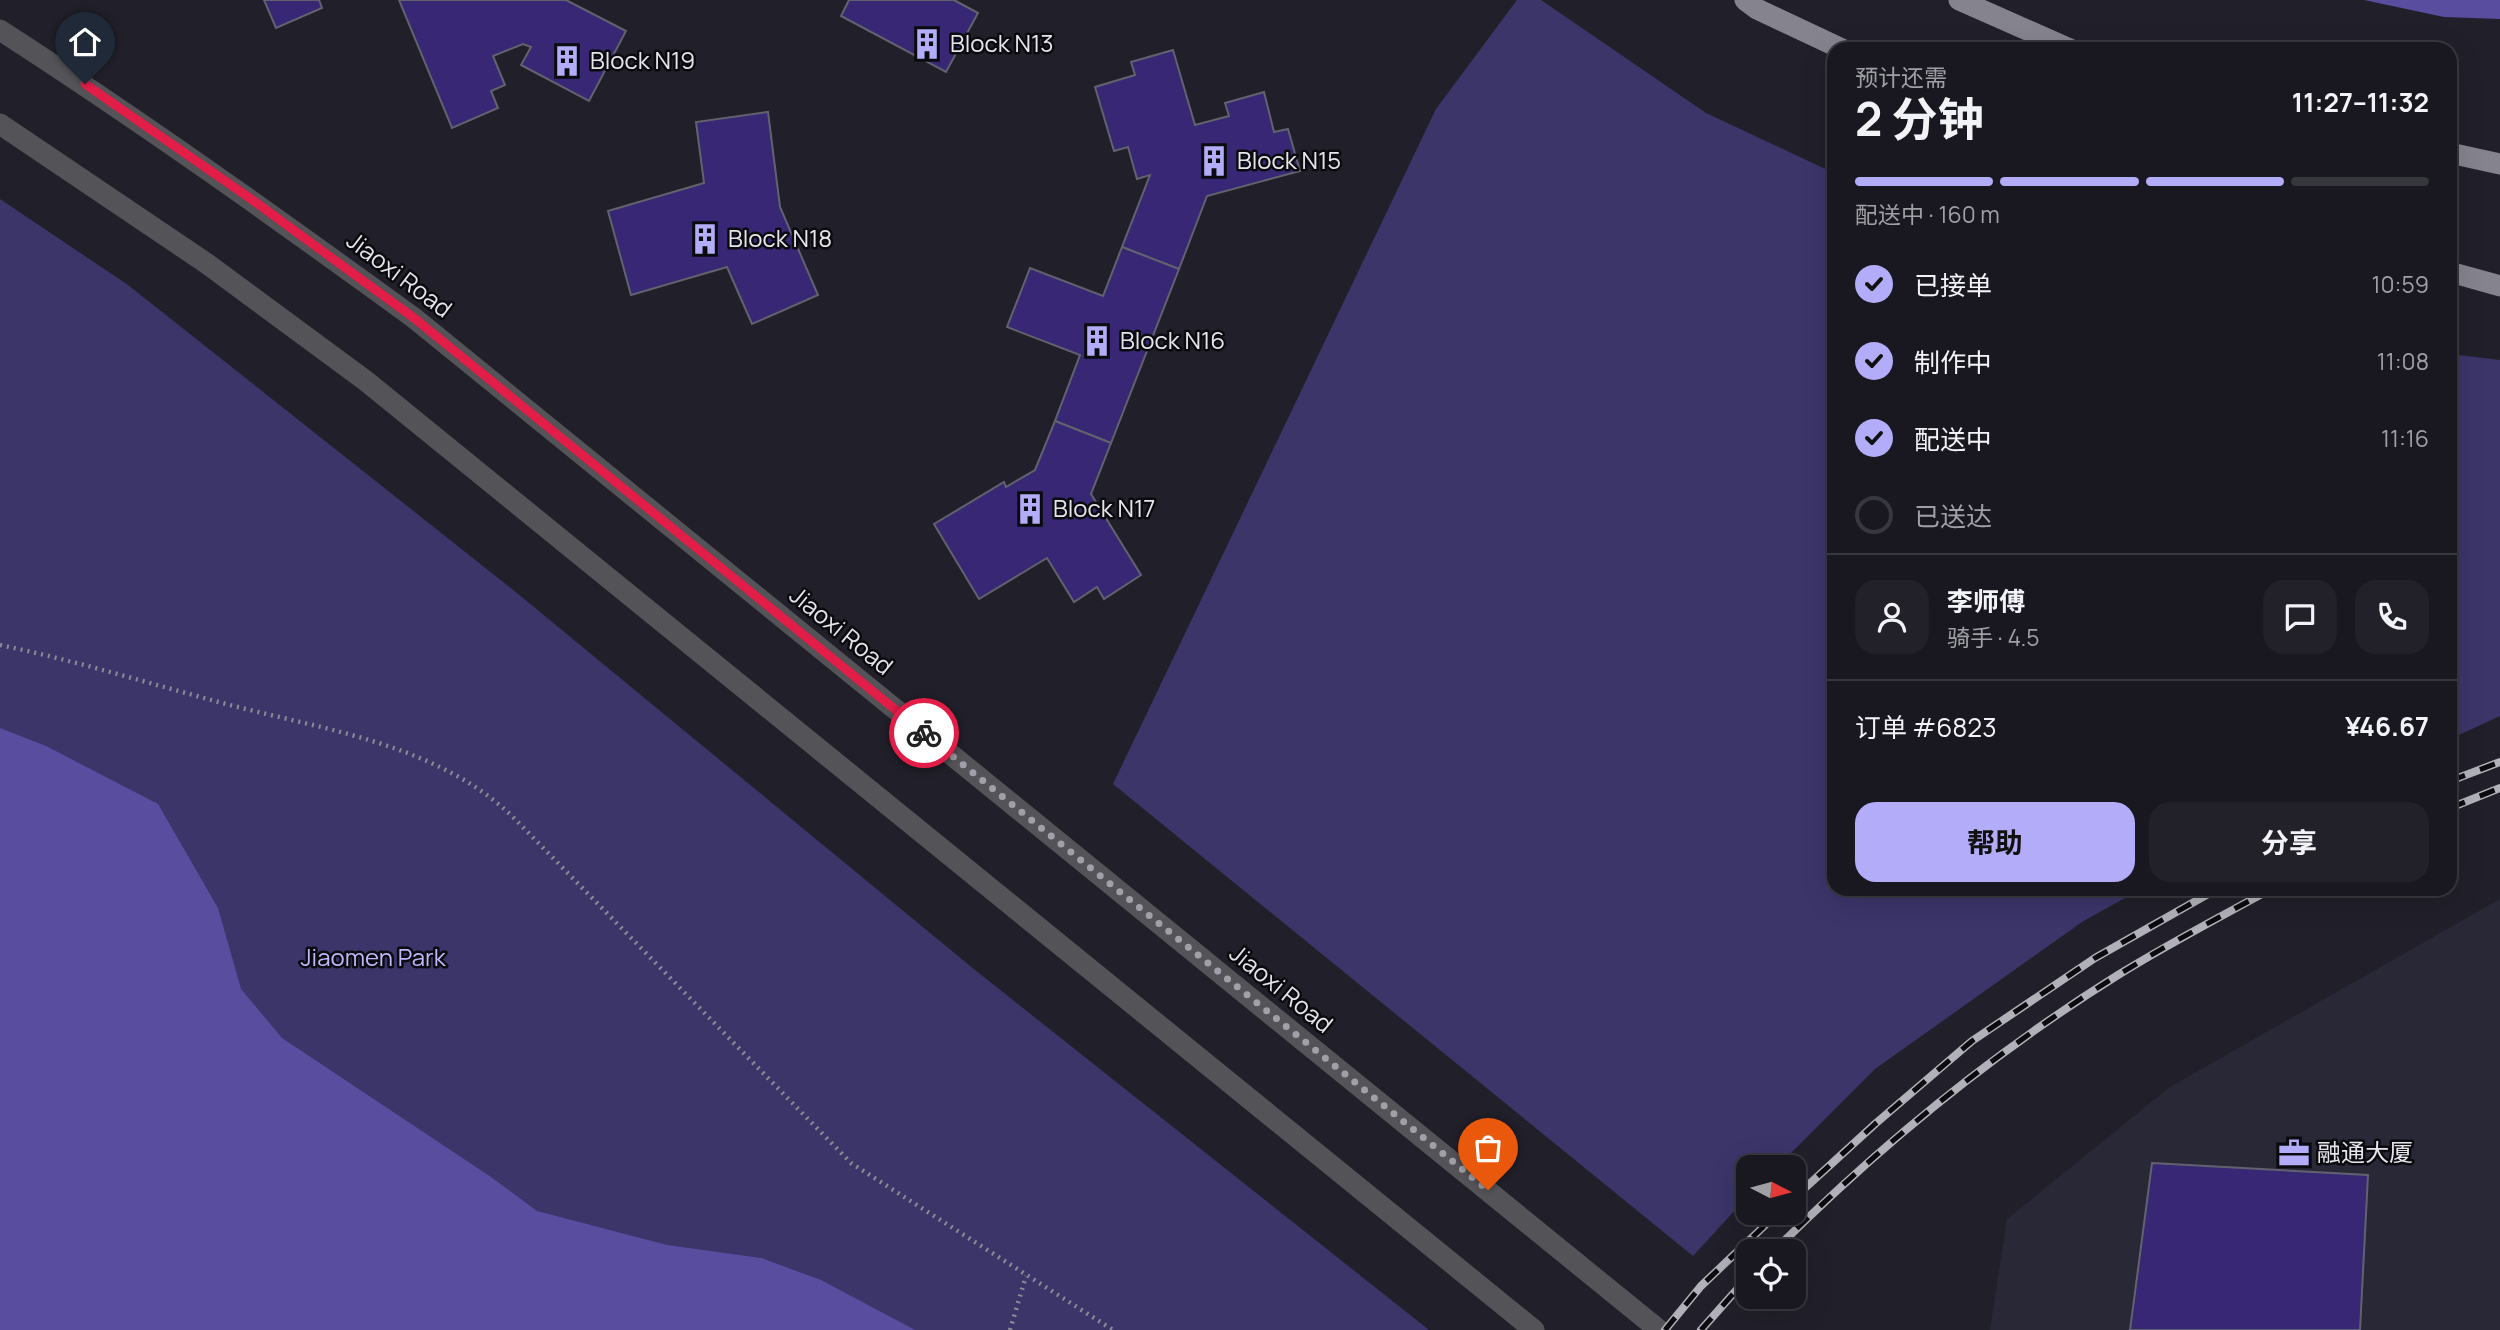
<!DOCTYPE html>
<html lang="zh">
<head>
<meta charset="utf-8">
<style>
	:root { --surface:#191820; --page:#222129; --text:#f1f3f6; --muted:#9fa0a5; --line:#37373e; --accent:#b3adf9 }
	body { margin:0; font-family:Manrope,"Noto Sans SC",sans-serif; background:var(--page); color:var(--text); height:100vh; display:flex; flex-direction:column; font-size:26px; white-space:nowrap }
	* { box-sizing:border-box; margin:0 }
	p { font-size:23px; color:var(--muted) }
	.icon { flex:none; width:38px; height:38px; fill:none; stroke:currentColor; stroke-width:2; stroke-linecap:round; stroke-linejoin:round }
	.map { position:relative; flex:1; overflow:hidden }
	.details { position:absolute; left:1827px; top:42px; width:630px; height:854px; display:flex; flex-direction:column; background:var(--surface); border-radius:21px; box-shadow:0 7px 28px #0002,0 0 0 2px var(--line) }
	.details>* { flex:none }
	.needle { width:46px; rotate:96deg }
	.buttons { position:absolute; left:1736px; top:1155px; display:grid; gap:14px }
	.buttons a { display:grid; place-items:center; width:70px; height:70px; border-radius:14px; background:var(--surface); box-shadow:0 7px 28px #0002,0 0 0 2px var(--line); font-size:35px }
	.pin { position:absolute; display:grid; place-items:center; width:60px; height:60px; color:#fff; margin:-72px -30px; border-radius:50% 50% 50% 0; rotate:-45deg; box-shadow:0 0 7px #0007 }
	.pin .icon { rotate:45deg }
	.courier { position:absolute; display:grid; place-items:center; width:70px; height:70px; margin:-35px; border:5px solid #e11d48; border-radius:50%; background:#fff; color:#222; box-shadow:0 2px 9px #0007 }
	.head em { font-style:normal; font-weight:700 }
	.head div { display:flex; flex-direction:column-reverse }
	.head { display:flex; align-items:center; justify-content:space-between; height:119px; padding:0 28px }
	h1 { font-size:46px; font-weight:700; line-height:52px }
	.bar { display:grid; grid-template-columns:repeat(4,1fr); gap:10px 7px; align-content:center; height:84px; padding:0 28px }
	.bar i { height:9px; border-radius:5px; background:var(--line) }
	.bar .selected { background:var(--accent) }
	.bar p { grid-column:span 4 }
	.line { display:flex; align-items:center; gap:18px; padding:0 28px; border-top:2px solid var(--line) }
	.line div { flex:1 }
	.round { display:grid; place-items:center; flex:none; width:74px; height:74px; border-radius:21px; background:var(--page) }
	ol { padding:0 28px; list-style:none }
	li { display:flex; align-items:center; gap:21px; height:77px }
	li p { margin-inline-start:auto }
	li .icon { padding:7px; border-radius:50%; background:var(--accent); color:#111; stroke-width:4 }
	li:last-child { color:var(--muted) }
	li i { width:38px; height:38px; border:4px solid var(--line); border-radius:50% }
	.button { display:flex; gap:14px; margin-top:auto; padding:14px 28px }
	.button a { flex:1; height:80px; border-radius:21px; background:var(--accent); color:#111; font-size:28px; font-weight:700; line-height:80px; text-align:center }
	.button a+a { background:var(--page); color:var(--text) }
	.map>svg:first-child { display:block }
</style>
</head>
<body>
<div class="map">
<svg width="2500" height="1330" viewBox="0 0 2500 1330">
	<rect width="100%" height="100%" fill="#21202a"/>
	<polygon fill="#292837" points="2500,899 2500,1330 1990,1330 2007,1219 2170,1087"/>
	<g fill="#3b356a">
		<polygon points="1517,0 1541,0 1706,113 1834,173 1834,889 2141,889 2082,922 1875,1069 1777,1167 1748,1167 1748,1196 1693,1256 1113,784 1436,109"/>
		<polygon points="0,199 128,285 512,589 975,970 1429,1330 0,1330"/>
		<polygon points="2450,354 2500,360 2500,716 2450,739"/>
	</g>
	<g fill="#594d9f">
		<polygon points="2364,0 2500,0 2500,19 2444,17"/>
		<polygon points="0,728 46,746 158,804 218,908 241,989 282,1038 491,1177 537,1211 667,1245 761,1258 821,1280 915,1330 0,1330"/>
	</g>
	<g fill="#372775" stroke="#62626e" stroke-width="2">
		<polygon points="264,0 319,0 322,8 276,28"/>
		<polygon points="399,0 566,0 626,31 589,101 521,65 531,47 523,44 493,56 505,85 491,91 498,108 452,128"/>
		<polygon points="849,0 954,0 978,13 946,72 841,16"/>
		<polygon points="1173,50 1195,125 1229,116 1225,103 1264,92 1274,132 1288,129 1300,171 1207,196 1179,269 1122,247 1150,175 1137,179 1128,147 1114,151 1095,87 1135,75 1131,62"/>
		<polygon points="768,112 780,207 818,295 752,324 727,267 631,295 608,211 704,183 696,122"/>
		<polygon points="1122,247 1179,269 1111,443 1055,421 1080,355 1007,327 1030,268 1103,296"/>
		<polygon points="1055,421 1111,443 1091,494 1141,575 1104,599 1097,587 1074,602 1047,558 979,599 934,524 1004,482 1006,487 1035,470"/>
		<polygon points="2152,1163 2368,1175 2360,1330 2130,1330"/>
	</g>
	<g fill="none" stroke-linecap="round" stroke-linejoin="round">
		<g stroke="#8b8b93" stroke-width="4.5" stroke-dasharray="2 5" stroke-linecap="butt">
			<path d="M 0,645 C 73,660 144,682 215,701 C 316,729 434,741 513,817 L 851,1163 L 1113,1330"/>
			<polyline points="1010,1330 1026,1276"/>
		</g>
		<g stroke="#535358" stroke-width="21">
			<path d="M 0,30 C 141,121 278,219 414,318 L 1659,1330"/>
			<polyline points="0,124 206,263 366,381 1534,1330"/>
		</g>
		<g stroke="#84838e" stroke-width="21">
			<polyline points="1745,0 1757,9 1842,49"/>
			<polyline points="1959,0 2070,49"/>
			<polyline points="2450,153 2500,164"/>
			<polyline points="2450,272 2500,286"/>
		</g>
		<defs>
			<g id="rail">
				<polyline points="2450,781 2500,762"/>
				<polyline points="2450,808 2500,788"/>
				<polyline points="1794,1198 1875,1124 1972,1041 2095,958 2217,889"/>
				<path d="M 1774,1251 C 1878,1147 1993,1053 2118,975 C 2168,944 2220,917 2271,889"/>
				<polyline points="1665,1330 1701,1286 1778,1213"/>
				<polyline points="1701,1330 1748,1277"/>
			</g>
		</defs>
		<use href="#rail" stroke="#b1b1b9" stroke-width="8"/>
		<use href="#rail" stroke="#0b0b0f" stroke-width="5" stroke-dasharray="16" stroke-linecap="butt"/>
	</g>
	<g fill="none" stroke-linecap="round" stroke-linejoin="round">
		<polyline stroke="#a0a0a8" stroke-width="7" stroke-dasharray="0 12.6" points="924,733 1488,1190"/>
		<polyline stroke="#e11d48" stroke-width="9" points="85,84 251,199 414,318 924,733"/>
	</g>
	<defs>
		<symbol id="building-bare" viewBox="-9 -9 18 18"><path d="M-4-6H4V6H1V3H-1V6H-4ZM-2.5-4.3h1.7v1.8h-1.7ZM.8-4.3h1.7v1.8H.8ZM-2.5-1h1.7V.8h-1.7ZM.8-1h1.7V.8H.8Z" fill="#b3adf9" stroke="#0b0b0f" stroke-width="2.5" paint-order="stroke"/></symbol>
		<symbol id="office-bare" viewBox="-9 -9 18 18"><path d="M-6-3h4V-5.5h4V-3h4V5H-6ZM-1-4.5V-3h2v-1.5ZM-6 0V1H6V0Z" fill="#b3adf9" stroke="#0b0b0f" stroke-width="2.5" paint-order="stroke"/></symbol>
	</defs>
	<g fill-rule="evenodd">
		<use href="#building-bare" x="905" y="22" width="44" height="44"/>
		<use href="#building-bare" x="545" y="39" width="44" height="44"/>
		<use href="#building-bare" x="1192" y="139" width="44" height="44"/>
		<use href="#building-bare" x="683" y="217" width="44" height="44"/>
		<use href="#building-bare" x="1075" y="319" width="44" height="44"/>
		<use href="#building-bare" x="1008" y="487" width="44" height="44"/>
		<use href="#office-bare" x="2272" y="1131" width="44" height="44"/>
	</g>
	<g text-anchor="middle" stroke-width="5" stroke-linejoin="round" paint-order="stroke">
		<g font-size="24" fill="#e5e5ec" stroke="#0b0b0f" text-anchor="start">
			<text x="950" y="52">Block N13</text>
			<text x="590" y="69">Block N19</text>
			<text x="1237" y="169">Block N15</text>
			<text x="728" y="247">Block N18</text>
			<text x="1120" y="349">Block N16</text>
			<text x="1053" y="517">Block N17</text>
			<text x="2317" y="1161">融通大厦</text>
		</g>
		<g font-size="24" fill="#e5e5ec" stroke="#0b0b0f">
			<text transform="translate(399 275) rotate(37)" y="8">Jiaoxi Road</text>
			<text transform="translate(841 631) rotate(39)" y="8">Jiaoxi Road</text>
			<text transform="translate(1281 989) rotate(39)" y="8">Jiaoxi Road</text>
		</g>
		<g font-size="24" fill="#bcb8fb" stroke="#0b0b0f">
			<text x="373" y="966">Jiaomen Park</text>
		</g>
	</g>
</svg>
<div class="buttons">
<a><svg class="needle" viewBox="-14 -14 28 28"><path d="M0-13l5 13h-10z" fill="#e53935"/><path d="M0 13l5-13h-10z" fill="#9fa0a5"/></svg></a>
<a><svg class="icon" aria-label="locate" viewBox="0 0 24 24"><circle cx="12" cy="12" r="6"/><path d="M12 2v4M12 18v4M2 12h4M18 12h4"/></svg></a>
</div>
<div class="pin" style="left:1488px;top:1190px;background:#ea580c"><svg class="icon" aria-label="bag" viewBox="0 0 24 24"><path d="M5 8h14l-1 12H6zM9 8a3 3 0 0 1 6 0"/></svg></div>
<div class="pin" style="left:85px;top:84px;background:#1f2937"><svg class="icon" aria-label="home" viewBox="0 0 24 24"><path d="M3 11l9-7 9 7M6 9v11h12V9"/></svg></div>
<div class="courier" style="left:924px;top:733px"><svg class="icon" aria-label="bike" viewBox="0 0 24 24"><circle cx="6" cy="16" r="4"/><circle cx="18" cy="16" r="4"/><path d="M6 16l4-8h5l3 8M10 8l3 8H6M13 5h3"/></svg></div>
<section class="details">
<div class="head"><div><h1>2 分钟</h1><p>预计还需</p></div><em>11:27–11:32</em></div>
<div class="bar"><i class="selected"></i><i class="selected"></i><i class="selected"></i><i></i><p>配送中 · 160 m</p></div>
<ol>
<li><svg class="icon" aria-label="check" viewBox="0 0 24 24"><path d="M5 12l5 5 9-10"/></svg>已接单<p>10:59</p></li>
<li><svg class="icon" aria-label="check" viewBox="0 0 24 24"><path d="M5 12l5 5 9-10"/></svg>制作中<p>11:08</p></li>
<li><svg class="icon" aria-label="check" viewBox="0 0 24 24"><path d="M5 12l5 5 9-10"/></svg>配送中<p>11:16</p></li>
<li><i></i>已送达</li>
</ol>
<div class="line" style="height:126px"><a class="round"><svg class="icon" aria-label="person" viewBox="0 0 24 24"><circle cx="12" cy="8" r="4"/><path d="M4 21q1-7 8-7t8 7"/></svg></a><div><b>李师傅</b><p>骑手 · 4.5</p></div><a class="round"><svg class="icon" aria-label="chat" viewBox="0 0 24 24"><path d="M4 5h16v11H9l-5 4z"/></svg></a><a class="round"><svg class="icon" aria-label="phone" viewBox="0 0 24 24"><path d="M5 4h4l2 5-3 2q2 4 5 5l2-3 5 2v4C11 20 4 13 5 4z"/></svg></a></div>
<div class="line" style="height:91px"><div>订单 #6823</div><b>¥46.67</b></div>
<div class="button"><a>帮助</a><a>分享</a></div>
</section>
</div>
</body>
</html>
